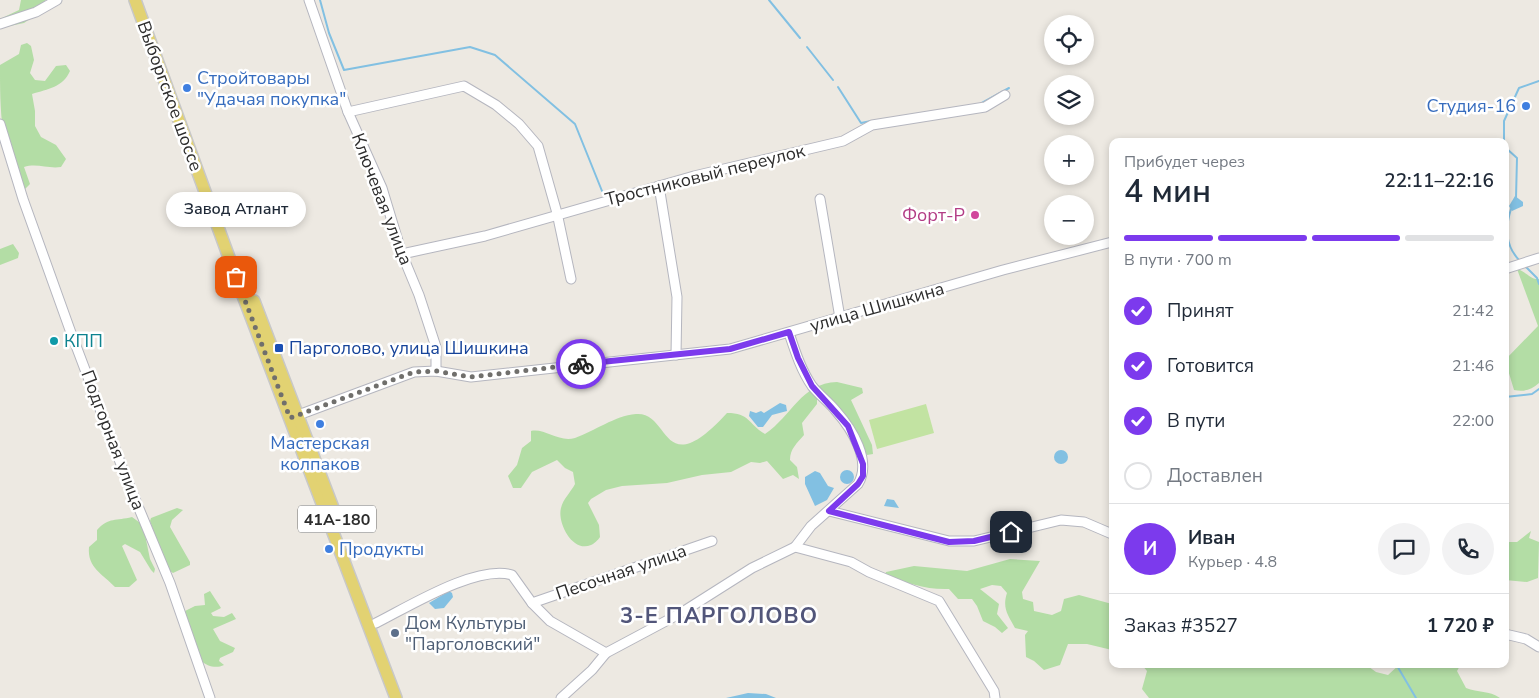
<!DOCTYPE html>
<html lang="ru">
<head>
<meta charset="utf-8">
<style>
	:root { --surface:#fff; --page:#f2f2f3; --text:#1f2937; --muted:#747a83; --line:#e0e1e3; --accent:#7c3aed }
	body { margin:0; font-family:"Nunito Sans",sans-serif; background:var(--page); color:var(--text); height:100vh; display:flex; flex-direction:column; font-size:19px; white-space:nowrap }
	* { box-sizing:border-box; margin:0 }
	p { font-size:16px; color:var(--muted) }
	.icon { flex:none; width:28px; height:28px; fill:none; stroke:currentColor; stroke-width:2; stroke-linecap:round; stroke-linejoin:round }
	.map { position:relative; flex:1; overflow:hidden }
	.details { position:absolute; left:1109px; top:138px; width:400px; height:530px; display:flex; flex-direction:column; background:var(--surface); border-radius:10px; box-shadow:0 2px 8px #0003 }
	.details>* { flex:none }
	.controls { position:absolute; left:1044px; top:15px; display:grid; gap:10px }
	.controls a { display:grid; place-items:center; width:50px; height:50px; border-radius:50%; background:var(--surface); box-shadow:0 2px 8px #0003; font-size:25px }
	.pin { position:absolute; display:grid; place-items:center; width:42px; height:42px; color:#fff; margin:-21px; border-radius:10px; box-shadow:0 2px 8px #0006 }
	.courier { position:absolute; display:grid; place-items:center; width:50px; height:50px; margin:-25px; border:4px solid #7c3aed; border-radius:50%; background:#fff; color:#222; box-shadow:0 1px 6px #0007 }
	.bubble { position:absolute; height:35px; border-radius:18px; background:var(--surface); box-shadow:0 2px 8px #0003; font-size:16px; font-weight:600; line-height:35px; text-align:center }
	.head em { font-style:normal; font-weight:600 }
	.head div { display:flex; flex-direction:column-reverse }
	.head { display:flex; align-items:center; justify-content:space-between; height:85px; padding:0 15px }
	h1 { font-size:32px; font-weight:600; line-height:38px }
	.bar { display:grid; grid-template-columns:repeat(4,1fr); gap:8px 5px; align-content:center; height:60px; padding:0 15px }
	.bar i { height:6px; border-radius:4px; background:var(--line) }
	.bar .on { background:var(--accent) }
	.bar p { grid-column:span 4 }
	.line { display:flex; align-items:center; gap:12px; padding:0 15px; border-top:1px solid var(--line) }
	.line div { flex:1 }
	.round { display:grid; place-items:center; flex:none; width:52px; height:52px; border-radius:26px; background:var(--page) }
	ol { padding:0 15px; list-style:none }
	li { display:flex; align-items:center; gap:15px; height:55px }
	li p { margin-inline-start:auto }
	li .icon { padding:5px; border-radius:50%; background:var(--accent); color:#fff; stroke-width:4 }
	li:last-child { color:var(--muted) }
	li i { width:28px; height:28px; border:2px solid var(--line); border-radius:50% }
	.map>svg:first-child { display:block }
</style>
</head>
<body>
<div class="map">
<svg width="1539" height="698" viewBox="0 0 1539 698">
	<rect width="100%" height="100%" fill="#ede9e2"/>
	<g fill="#b3dda5">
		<polygon points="21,0 45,0 47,7 24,23 0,28 0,19 19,10"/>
		<path d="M 27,43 L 31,46 L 34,60 L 30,73 L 35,80 L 45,81 L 56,66 L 66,65 L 70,71 C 63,87 48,89 32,94 L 35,111 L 35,126 L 41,137 L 56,145 L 66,159 L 61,167 C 48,169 37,163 24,167 L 30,184 L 25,189 C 0,156 0,109 0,65 L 19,54 L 21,45 Z"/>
		<polygon points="13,244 19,253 18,258 0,265 0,249"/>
		<path d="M 1517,269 C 1526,271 1530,280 1539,279 L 1539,383 C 1531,390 1524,392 1514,390 L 1505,360 L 1538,326 Z"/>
		<path d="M 837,382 L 862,388 L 863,393 L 851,400 L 872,445 L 873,454 L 867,455 C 856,436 842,398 817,396 L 817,404 L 802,423 L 804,435 C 797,443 790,449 790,460 L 797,467 L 799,479 L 793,475 L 783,479 L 767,461 L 760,463 L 751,462 L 731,472 L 702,475 L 667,483 L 622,486 L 606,490 L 591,499 L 588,503 L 599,525 L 600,537 C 598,540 594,544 591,545 C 572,553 557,522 561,508 C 563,499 571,492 575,484 L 573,472 L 565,468 L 557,460 L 532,472 L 521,488 L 513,488 L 508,476 L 517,465 L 522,448 L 531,441 L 531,431 C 545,428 559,443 575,438 C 595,431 614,416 636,414 C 671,411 661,485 727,413 C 750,413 748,424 765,434 C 792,416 801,383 837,382 Z"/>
		<polygon points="177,508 183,510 172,520 170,527 190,562 190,565 173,573 167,569 150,521 151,518"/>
		<path d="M 132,517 L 143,525 L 150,559 L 155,569 L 154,573 L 151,570 L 140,552 L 125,544 L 122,546 L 137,580 L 129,587 L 115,587 C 103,574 87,568 89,547 L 97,540 L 97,530 C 109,517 116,521 132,517 Z"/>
		<polygon points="1531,531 1529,538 1539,542 1538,578 1527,582 1505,580 1505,542 1517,542"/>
		<path d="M 1010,559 L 1040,561 L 1022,592 L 1023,599 L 1033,602 L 1034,611 L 1052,615 L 1061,611 L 1064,599 L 1079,595 L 1112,604 L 1112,650 L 1087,644 L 1068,644 L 1060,665 L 1044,670 L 1034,661 L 1026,657 L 1025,635 L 1028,631 L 1015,628 C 1008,615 1002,608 1007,593 L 1001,586 L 992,585 L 980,589 L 999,604 L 997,614 L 1008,628 L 1002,633 L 995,627 L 983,621 L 977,606 L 972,599 L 958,599 L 949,589 C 926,590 907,583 885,575 L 886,572 L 914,566 L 967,571 Z"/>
		<path d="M 210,591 L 221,608 L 211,613 L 213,616 L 224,617 L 232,613 L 236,619 L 213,629 L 220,641 L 235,648 L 233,652 L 220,658 L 219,661 L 224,665 C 216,669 207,666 201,661 L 185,611 L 195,606 L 205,605 L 204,594 Z"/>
		<path d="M 1141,664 L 1365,664 L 1376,672 L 1388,675 L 1400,664 L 1461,664 L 1457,671 L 1466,688 C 1478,693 1489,690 1500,698 L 1149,698 L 1142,689 L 1147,671 Z"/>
	</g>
	<polygon fill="#c2e3a2" points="926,404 934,433 877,449 869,420"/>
	<g fill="#82c0e2">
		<polygon points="1515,196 1523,202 1523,206 1512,211 1509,206"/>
		<polygon points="780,403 786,405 787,411 772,415 763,427 758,427 749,416 750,411 756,413 761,411 764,413"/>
		<circle cx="1061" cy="457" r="7"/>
		<circle cx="847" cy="477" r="7"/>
		<polygon points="815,471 820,473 828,486 834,488 827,500 815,506 805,484 805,477"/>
		<polygon points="887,499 894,500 899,508 884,506"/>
		<polygon points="449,591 452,593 453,597 444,608 435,609 429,603"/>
		<polygon points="748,693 766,694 776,698 726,698"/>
	</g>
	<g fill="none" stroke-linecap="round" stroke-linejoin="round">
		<g stroke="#82c0e2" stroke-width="2">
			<polyline points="320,0 329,33 344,70 470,47 495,55 575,124 602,191"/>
			<polyline points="769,0 800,38"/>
			<polyline points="807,47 833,80"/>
			<polyline points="838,87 861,123 871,121"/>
			<polyline points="980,104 1009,88"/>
			<polyline points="1504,141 1504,121 1519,88 1539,81"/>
			<polyline points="1505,143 1507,149 1517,158 1516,198"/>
			<path d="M 1511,209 C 1505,228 1505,245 1519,260"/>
			<polyline points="1525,266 1537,278 1539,284"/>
			<polyline points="1505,397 1532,394 1539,389"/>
			<polyline points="1396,664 1416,698"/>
		</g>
		<defs>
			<g id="minor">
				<polyline points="309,0 348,112 382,188 402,254 419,295 436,347 436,371"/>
				<polyline points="0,24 36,12 57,0"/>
				<polyline points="348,112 464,86 496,105 519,124 538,146 557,213 571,279"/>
				<polyline points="0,124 23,199 70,330 125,475 170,583 210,698"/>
				<polyline points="659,186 677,297 676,355"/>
				<polyline points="820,199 840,318"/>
				<polyline points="402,254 485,236 694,176 843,141 872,125 985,107 1005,95"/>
				<polyline points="1505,269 1539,258"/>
				<path d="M 789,333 C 795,351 801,370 812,386 C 819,395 829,402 836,411 C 852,429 872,461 858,484 L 811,526 L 795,547"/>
				<polyline points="293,417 414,372 436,371 471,377 730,349 1003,270 1112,242"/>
				<polyline points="829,511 949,541 974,541 1061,520 1084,522 1112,534"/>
				<polyline points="532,603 550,621 606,653"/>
				<path d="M 376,623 C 408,607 477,564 512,575 L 532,603 L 712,541"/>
				<polyline points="1505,634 1526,639 1539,647"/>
				<polyline points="561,698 592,670 606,653 681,613 752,568 795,547 851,562 869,572 939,601 994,691 995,698"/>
			</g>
			<g id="major">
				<polyline points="135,0 242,293 396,698"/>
				<polyline points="254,301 333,508"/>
			</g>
		</defs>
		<use href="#minor" stroke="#b5b6bf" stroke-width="11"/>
		<use href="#major" stroke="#c8c8c8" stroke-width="14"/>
		<use href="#minor" stroke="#fff" stroke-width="9"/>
		<use href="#major" stroke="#e2d272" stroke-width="11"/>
	</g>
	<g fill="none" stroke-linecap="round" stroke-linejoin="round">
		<polyline stroke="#706f6c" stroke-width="5" stroke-dasharray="0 9" points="236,277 290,418 414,372 436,371 471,377 581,364"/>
		<polyline stroke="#7c3aed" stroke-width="6" points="581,364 730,349 789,332 798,358 812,386 848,426 863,464 863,476 858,484 829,511 949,542 974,541 1011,532"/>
	</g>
	<g fill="#3f7fe0" stroke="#fff" stroke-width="2">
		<circle cx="187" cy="88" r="5"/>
		<circle cx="1526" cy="106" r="5"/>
		<circle cx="320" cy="424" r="5"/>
		<circle cx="329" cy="549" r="5"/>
	</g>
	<circle fill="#d1479c" stroke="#fff" stroke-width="2" cx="975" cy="215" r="5"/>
	<circle fill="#0f9aa8" stroke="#fff" stroke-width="2" cx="54" cy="341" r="5"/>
	<rect fill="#1a4fb4" stroke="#fff" stroke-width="2" x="274" y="343" width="10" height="10" rx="2.5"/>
	<circle fill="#5c6f8a" stroke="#fff" stroke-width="2" cx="395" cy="633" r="5"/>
	<g text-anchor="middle" stroke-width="5" stroke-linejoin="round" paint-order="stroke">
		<rect fill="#fff" stroke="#6c6c6c" stroke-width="1" x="298" y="505.5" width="78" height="27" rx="4"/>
		<g font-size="16" font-weight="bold" fill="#2d2d2d">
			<text x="337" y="525">41А-180</text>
		</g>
		<g font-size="18" fill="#366cbe" stroke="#fff" text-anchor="start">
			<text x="197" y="84">Cтройтовары<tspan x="197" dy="21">"Удачая покупка"</tspan></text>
			<text x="1516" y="112" text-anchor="end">Студия-16</text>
			<text x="320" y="449" text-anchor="middle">Мастерская<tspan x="320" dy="21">колпаков</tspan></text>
			<text x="339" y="555">Продукты</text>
		</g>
		<g font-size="18" fill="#2d2d2d" stroke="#fff">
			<text transform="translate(170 96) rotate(70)" y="6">Выборгское шоссе</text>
			<text transform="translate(705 175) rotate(-14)" y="6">Тростниковый переулок</text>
			<text transform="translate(382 199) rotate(69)" y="6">Ключевая улица</text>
			<text transform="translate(877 307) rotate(-16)" y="6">улица Шишкина</text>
			<text transform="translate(113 440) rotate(69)" y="6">Подгорная улица</text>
			<text transform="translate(621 572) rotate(-19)" y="6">Песочная улица</text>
		</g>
		<g font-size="18" fill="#b23c85" stroke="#fff" text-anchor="end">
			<text x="965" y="221">Форт-Р</text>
		</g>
		<g font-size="18" fill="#0d838f" stroke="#fff" text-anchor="start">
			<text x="64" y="347">КПП</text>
		</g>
		<g font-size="18" fill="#164399" stroke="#fff" text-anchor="start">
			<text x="289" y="354">Парголово, улица Шишкина</text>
		</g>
		<g font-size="18" fill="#4e5e75" stroke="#fff" text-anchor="start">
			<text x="405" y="629">Дом Культуры<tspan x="405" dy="21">"Парголовский"</tspan></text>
		</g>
		<g font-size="22" font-weight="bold" letter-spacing="1" fill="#52567a" stroke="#fff">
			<text x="719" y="623">3-Е ПАРГОЛОВО</text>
		</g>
	</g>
</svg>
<div class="controls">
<a><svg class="icon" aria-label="locate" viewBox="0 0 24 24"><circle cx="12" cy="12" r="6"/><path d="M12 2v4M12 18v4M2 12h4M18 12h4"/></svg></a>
<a><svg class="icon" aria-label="layers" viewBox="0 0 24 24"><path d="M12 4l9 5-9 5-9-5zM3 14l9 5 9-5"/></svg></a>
<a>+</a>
<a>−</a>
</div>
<div class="pin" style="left:236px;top:277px;background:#ea580c"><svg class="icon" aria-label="bag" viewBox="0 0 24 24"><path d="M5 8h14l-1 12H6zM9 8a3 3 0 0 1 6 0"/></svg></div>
<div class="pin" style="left:1011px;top:532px;background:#1f2937"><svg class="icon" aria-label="home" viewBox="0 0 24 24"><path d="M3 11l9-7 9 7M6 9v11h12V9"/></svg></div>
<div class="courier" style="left:581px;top:364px"><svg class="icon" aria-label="bike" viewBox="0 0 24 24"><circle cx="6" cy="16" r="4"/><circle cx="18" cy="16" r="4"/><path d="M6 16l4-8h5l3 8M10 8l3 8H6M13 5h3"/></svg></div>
<div class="bubble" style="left:166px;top:192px;width:140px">Завод Атлант</div>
<section class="details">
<div class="head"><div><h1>4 мин</h1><p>Прибудет через</p></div><em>22:11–22:16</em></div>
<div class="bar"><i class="on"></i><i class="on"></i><i class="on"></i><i></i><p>В пути · 700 m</p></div>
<ol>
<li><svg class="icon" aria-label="check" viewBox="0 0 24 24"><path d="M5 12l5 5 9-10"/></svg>Принят<p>21:42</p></li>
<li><svg class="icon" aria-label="check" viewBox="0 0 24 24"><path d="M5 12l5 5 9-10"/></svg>Готовится<p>21:46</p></li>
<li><svg class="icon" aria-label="check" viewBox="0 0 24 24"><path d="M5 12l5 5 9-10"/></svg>В пути<p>22:00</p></li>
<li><i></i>Доставлен</li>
</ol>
<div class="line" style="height:90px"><b class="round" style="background:var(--accent);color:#fff">И</b><div><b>Иван</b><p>Курьер · 4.8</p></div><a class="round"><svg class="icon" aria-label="chat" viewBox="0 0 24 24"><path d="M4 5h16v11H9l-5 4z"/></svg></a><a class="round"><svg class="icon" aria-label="phone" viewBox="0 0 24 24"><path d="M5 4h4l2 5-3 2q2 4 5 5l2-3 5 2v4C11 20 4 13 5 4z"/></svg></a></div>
<div class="line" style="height:65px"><div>Заказ #3527</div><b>1 720 ₽</b></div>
</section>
</div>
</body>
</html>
